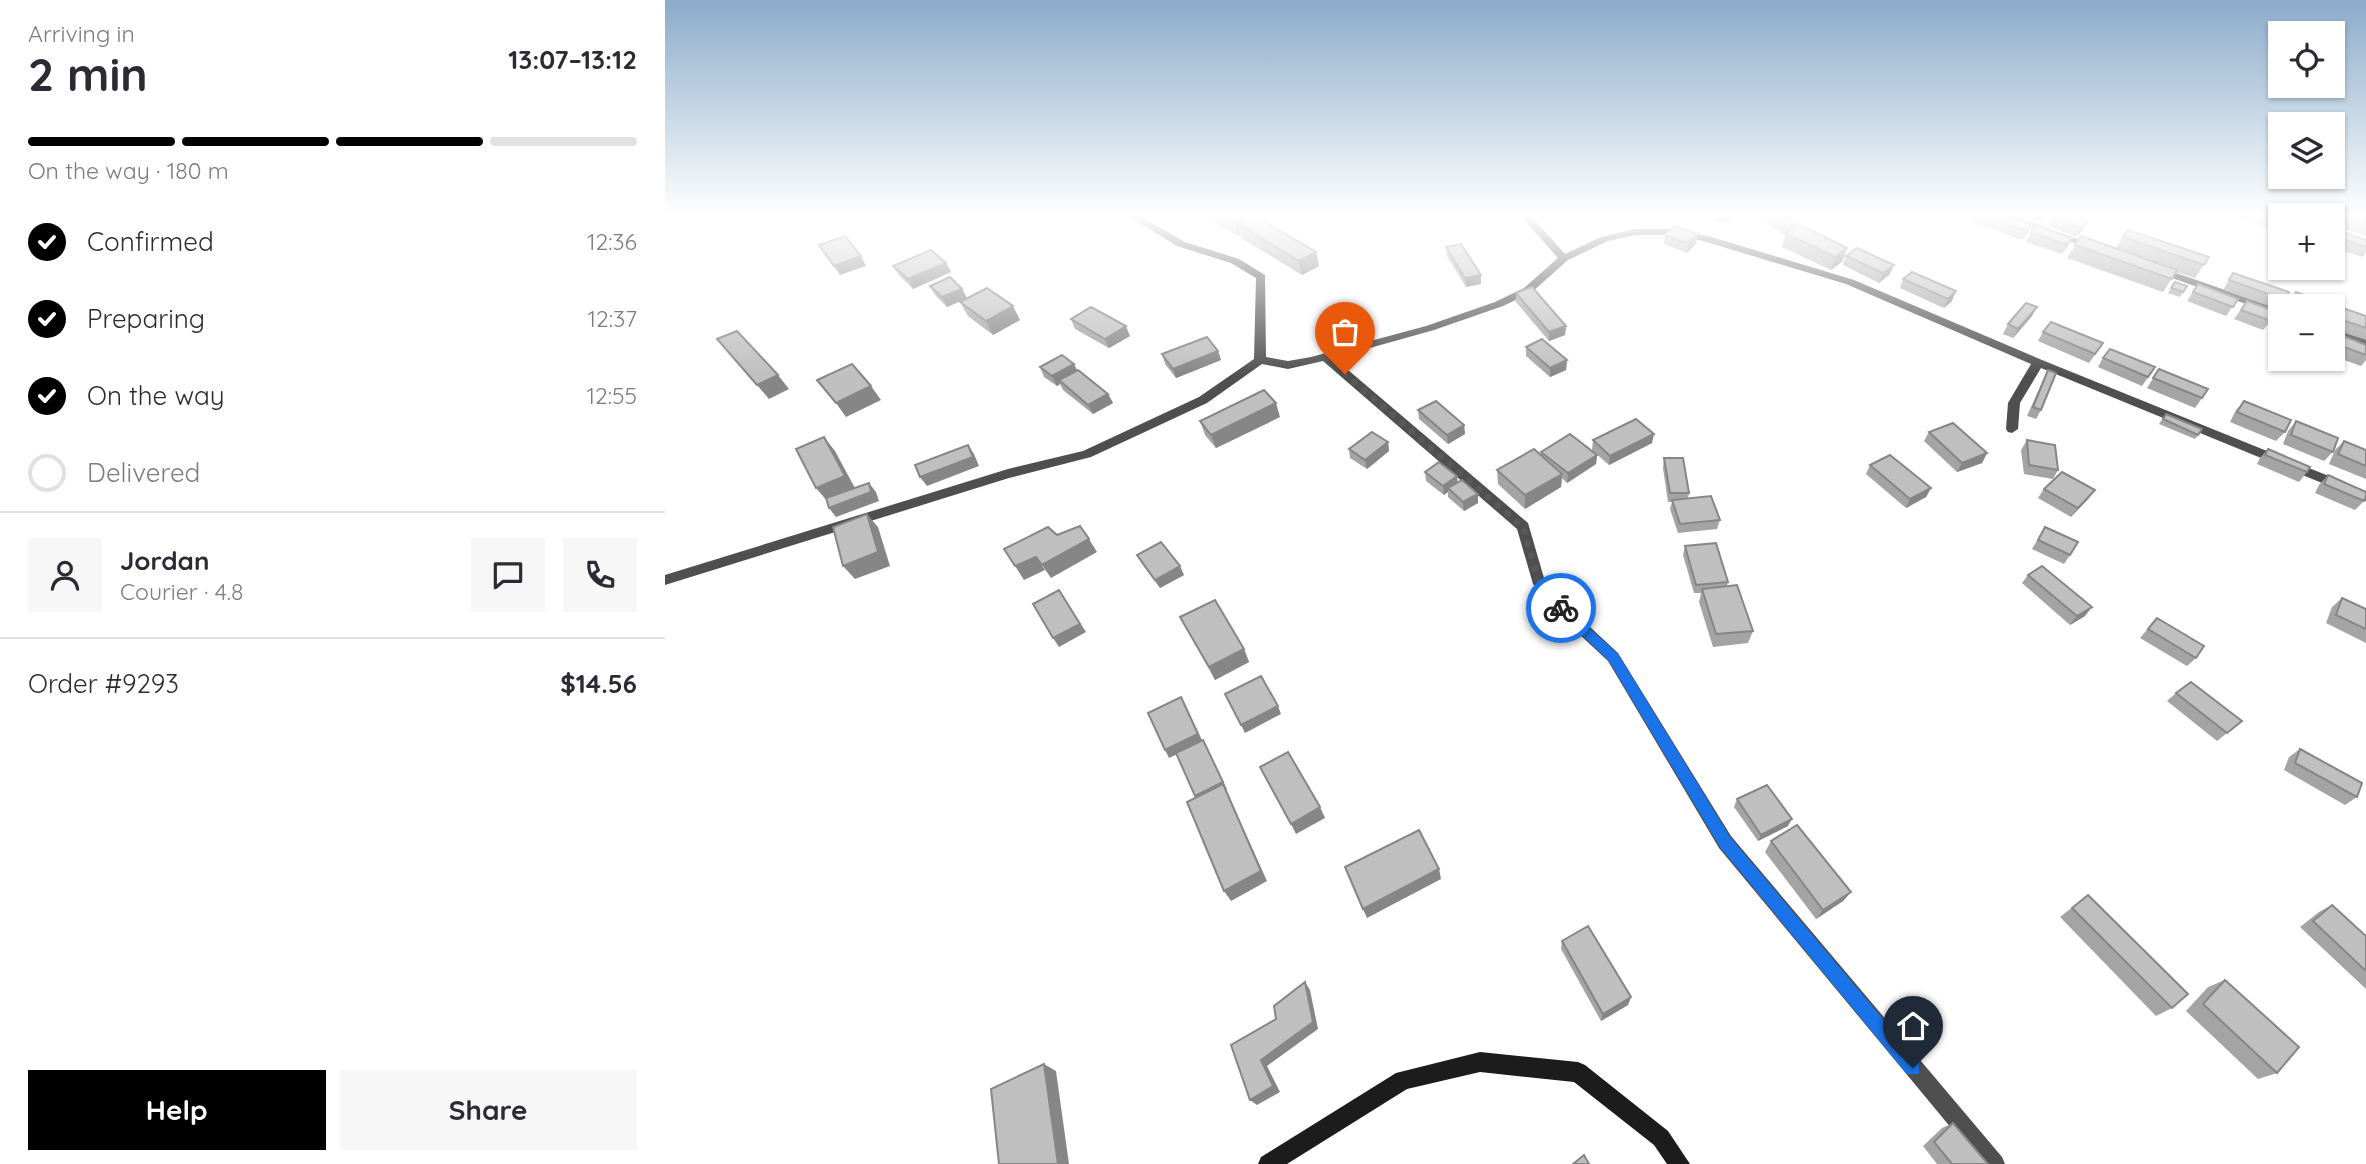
<!DOCTYPE html>
<html lang="en">
<head>
<meta charset="utf-8">
<style>
	:root { --surface:#fff; --page:#f7f7f7; --text:#2b2b33; --muted:#7c7c81; --line:#e1e1e2; --accent:#000 }
	body { margin:0; font-family:Quicksand,sans-serif; background:var(--page); color:var(--text); height:100vh; display:flex; flex-direction:column; font-size:26px; white-space:nowrap }
	* { box-sizing:border-box; margin:0 }
	p { font-size:23px; color:var(--muted) }
	.icon { flex:none; width:38px; height:38px; fill:none; stroke:currentColor; stroke-width:2; stroke-linecap:round; stroke-linejoin:round }
	.map { position:relative; flex:1; overflow:hidden }
	.details { display:flex; flex-direction:column; background:var(--surface); width:665px }
	.details>* { flex:none }
	.fabs { position:absolute; left:1603px; top:21px; display:grid; gap:14px }
	.fabs a { display:grid; place-items:center; width:77px; height:77px; border-radius:0px; background:var(--surface); box-shadow:0 2px 5px #0004; font-size:35px }
	.pin { position:absolute; display:grid; place-items:center; width:60px; height:60px; color:#fff; margin:-72px -30px; border-radius:50% 50% 50% 0; rotate:-45deg; box-shadow:0 0 7px #0007 }
	.pin .icon { rotate:45deg }
	.courier { position:absolute; display:grid; place-items:center; width:70px; height:70px; margin:-35px; border:5px solid #1a73e8; border-radius:50%; background:#fff; color:#222; box-shadow:0 2px 9px #0007 }
	.head em { font-style:normal; font-weight:700 }
	.head div { display:flex; flex-direction:column-reverse }
	.head { display:flex; align-items:center; justify-content:space-between; height:119px; padding:0 28px }
	h1 { font-size:46px; font-weight:700; line-height:52px }
	.bar { display:grid; grid-template-columns:repeat(4,1fr); gap:10px 7px; align-content:center; height:84px; padding:0 28px }
	.bar i { height:9px; border-radius:5px; background:var(--line) }
	.bar .current { background:var(--accent) }
	.bar p { grid-column:span 4 }
	.line { display:flex; align-items:center; gap:18px; padding:0 28px; border-top:2px solid var(--line) }
	.line div { flex:1 }
	.round { display:grid; place-items:center; flex:none; width:74px; height:74px; border-radius:0px; background:var(--page) }
	ol { padding:0 28px; list-style:none }
	li { display:flex; align-items:center; gap:21px; height:77px }
	li p { margin-inline-start:auto }
	li .icon { padding:7px; border-radius:50%; background:var(--accent); color:#fff; stroke-width:4 }
	li:last-child { color:var(--muted) }
	li i { width:38px; height:38px; border:4px solid var(--line); border-radius:50% }
	.cta { display:flex; gap:14px; margin-top:auto; padding:14px 28px }
	.cta a { flex:1; height:80px; border-radius:0px; background:var(--accent); color:#fff; font-size:28px; font-weight:700; line-height:80px; text-align:center }
	.cta a+a { background:var(--page); color:var(--text) }
	main { display:flex; flex:1; min-height:0 }
	.map>svg:first-child { display:block }
</style>
</head>
<body>
<main>
<section class="details">
<div class="head"><div><h1>2 min</h1><p>Arriving in</p></div><em>13:07–13:12</em></div>
<div class="bar"><i class="current"></i><i class="current"></i><i class="current"></i><i></i><p>On the way · 180 m</p></div>
<ol>
<li><svg class="icon" aria-label="check" viewBox="0 0 24 24"><path d="M5 12l5 5 9-10"/></svg>Confirmed<p>12:36</p></li>
<li><svg class="icon" aria-label="check" viewBox="0 0 24 24"><path d="M5 12l5 5 9-10"/></svg>Preparing<p>12:37</p></li>
<li><svg class="icon" aria-label="check" viewBox="0 0 24 24"><path d="M5 12l5 5 9-10"/></svg>On the way<p>12:55</p></li>
<li><i></i>Delivered</li>
</ol>
<div class="line" style="height:126px"><a class="round"><svg class="icon" aria-label="person" viewBox="0 0 24 24"><circle cx="12" cy="8" r="4"/><path d="M4 21q1-7 8-7t8 7"/></svg></a><div><b>Jordan</b><p>Courier · 4.8</p></div><a class="round"><svg class="icon" aria-label="chat" viewBox="0 0 24 24"><path d="M4 5h16v11H9l-5 4z"/></svg></a><a class="round"><svg class="icon" aria-label="phone" viewBox="0 0 24 24"><path d="M5 4h4l2 5-3 2q2 4 5 5l2-3 5 2v4C11 20 4 13 5 4z"/></svg></a></div>
<div class="line" style="height:91px"><div>Order #9293</div><b>$14.56</b></div>
<div class="cta"><a>Help</a><a>Share</a></div>
</section>
<div class="map">
<svg width="1701" height="1164" viewBox="0 0 1701 1164">
	<rect width="100%" height="100%" fill="#fff"/>
	<g fill="none" stroke-linecap="round" stroke-linejoin="round">
		<g fill="#4f4f4f" fill-rule="evenodd">
			<polygon points="460,214 472,214 520,242 574,259 600,275 601,357 623,361 646,357 761,326 830,302 859,288 893,258 854,214 864,214 900,254 936,237 970,229 1004,229 1043,236 1189,280 1377,360 1701,491 1701,501 1376,368 1355,403 1353,429 1347,433 1343,432 1341,429 1343,403 1366,364 1181,284 1038,241 1004,235 970,235 943,241 903,260 867,292 838,306 769,330 669,358 863,523 879,578 909,612 953,653 1066,836 1337,1157 1340,1164 1316,1164 1054,848 943,661 899,620 868,584 852,529 658,361 623,369 597,364 542,403 426,457 344,478 0,585 0,575 343,469 418,451 534,397 589,359 591,278 566,263 512,246"/>
			<polygon points="1331,214 1346,214 1434,247 1425,249"/>
			<polygon points="1491,266 1615,309 1615,316 1487,271 1487,267"/>
			<polygon points="1668,329 1701,339 1701,347 1668,336"/>
		</g>
		<polygon fill="#1c1c1c" fill-rule="evenodd" points="815,1052 913,1062 920,1065 1003,1131 1025,1164 1002,1164 989,1145 909,1082 815,1072 742,1089 622,1164 593,1164 596,1157 731,1073"/>
	</g>
	<g fill="#a4a4a4">
		<polygon points="534,214 581,214 583,219 651,252 654,266 637,275 576,238 575,234 573,236"/>
		<polygon points="1045,214 1069,214 1068,220 1054,223"/>
		<polygon points="1097,214 1120,214 1134,225 1178,261 1166,270 1117,247 1120,235 1096,220"/>
		<polygon points="1311,214 1338,214 1367,225 1362,234 1357,240 1308,222"/>
		<polygon points="1348,214 1385,214 1377,224"/>
		<polygon points="1388,214 1419,229 1412,237 1381,226"/>
		<polygon points="1577,214 1621,214 1615,215 1615,231 1574,218"/>
		<polygon points="1636,214 1698,214 1701,215 1701,236 1668,225 1668,215 1638,215"/>
		<polygon points="1668,229 1701,240 1701,253 1698,257 1668,248"/>
		<polygon points="1366,232 1407,238 1402,248 1397,254 1361,242"/>
		<polygon points="1000,235 1031,244 1022,253 999,244"/>
		<polygon points="1458,237 1544,257 1530,278 1511,272 1498,292 1402,258 1410,245 1451,248"/>
		<polygon points="781,247 816,275 816,284 801,287 782,256"/>
		<polygon points="1181,256 1225,274 1214,283 1178,265"/>
		<polygon points="281,263 286,272 248,289 234,275 228,266"/>
		<polygon points="1568,273 1620,300 1613,309 1558,290"/>
		<polygon points="1238,279 1287,301 1279,308 1235,288"/>
		<polygon points="1510,282 1522,286 1515,297 1503,293"/>
		<polygon points="1533,284 1573,299 1561,316 1522,301"/>
		<polygon points="265,286 297,289 302,298 282,307 270,295"/>
		<polygon points="1631,292 1666,306 1622,306"/>
		<polygon points="851,293 901,326 900,335 884,341 851,302"/>
		<polygon points="1582,301 1606,321 1598,330 1569,319"/>
		<polygon points="295,302 355,320 328,335 303,316"/>
		<polygon points="1672,306 1701,316 1701,340 1668,329 1668,311"/>
		<polygon points="1367,316 1348,338 1338,334 1343,324"/>
		<polygon points="1615,317 1615,336 1605,333"/>
		<polygon points="406,319 465,336 444,348 410,329"/>
		<polygon points="667,321 695,340 674,345 668,330"/>
		<polygon points="1378,332 1432,352 1424,363 1373,341"/>
		<polygon points="1668,332 1701,345 1701,360 1696,366 1668,356"/>
		<polygon points="861,347 902,360 901,370 885,377 861,356"/>
		<polygon points="553,351 556,360 511,378 500,364 497,354"/>
		<polygon points="1438,358 1490,367 1477,386 1433,367"/>
		<polygon points="409,364 412,370 443,394 448,403 428,414 398,390 395,384 392,386 379,377 375,367"/>
		<polygon points="1494,369 1537,398 1530,408 1482,388"/>
		<polygon points="1383,370 1376,410 1371,419 1362,416 1378,380"/>
		<polygon points="1579,401 1620,432 1611,441 1565,422 1571,410"/>
		<polygon points="753,410 799,425 800,434 783,444 754,419"/>
		<polygon points="1501,414 1533,435 1530,439 1494,424"/>
		<polygon points="615,417 551,448 540,435 535,421"/>
		<polygon points="1631,421 1668,452 1659,461 1618,444 1623,431"/>
		<polygon points="1264,432 1322,453 1317,463 1292,472 1259,441"/>
		<polygon points="928,440 987,443 944,465 927,450"/>
		<polygon points="1362,440 1393,470 1388,479 1359,474 1356,450"/>
		<polygon points="1679,441 1701,450 1701,479 1664,464 1670,450"/>
		<polygon points="723,442 724,451 702,469 685,458 684,449"/>
		<polygon points="1603,449 1642,472 1634,482 1592,464 1595,458"/>
		<polygon points="876,452 932,455 931,464 902,483 897,478 896,487 860,509 833,484 832,470 876,455"/>
		<polygon points="999,458 1024,493 1023,498 1055,520 1052,529 1013,533 1005,509 1007,502 1003,502 998,468"/>
		<polygon points="1205,465 1266,488 1261,497 1241,508 1201,474"/>
		<polygon points="760,472 793,482 813,494 813,503 799,511 783,497 783,492 779,495 761,481"/>
		<polygon points="1663,475 1699,501 1690,510 1650,493 1654,485"/>
		<polygon points="1379,489 1430,490 1423,499 1406,517 1373,498"/>
		<polygon points="1380,527 1405,555 1399,564 1367,549"/>
		<polygon points="1020,546 1063,582 1062,586 1088,631 1083,643 1048,647 1034,602 1036,593 1029,593 1018,555"/>
		<polygon points="472,555 519,575 495,588 477,564"/>
		<polygon points="1363,575 1420,616 1405,625 1357,583"/>
		<polygon points="1677,598 1701,609 1701,643 1661,623 1667,607"/>
		<polygon points="515,617 579,649 584,662 550,680"/>
		<polygon points="1492,618 1531,658 1522,666 1475,638"/>
		<polygon points="1511,693 1577,721 1552,741 1502,701"/>
		<polygon points="1635,749 1692,797 1680,805 1619,770 1624,757"/>
		<polygon points="1072,799 1123,826 1093,841 1069,807"/>
		<polygon points="1106,841 1186,892 1178,901 1151,919 1100,852"/>
		<polygon points="1423,895 1507,1008 1491,1016 1395,917"/>
		<polygon points="1667,905 1701,936 1701,989 1635,927 1654,912"/>
		<polygon points="897,941 966,997 963,1005 936,1021 896,949"/>
		<polygon points="1560,980 1612,1073 1593,1079 1521,1011 1543,987"/>
		<polygon points="1288,1123 1323,1164 1272,1164 1258,1146 1277,1128"/>
	</g>
	<g fill="#868686">
		<polygon points="1056,214 1069,214 1068,220 1054,223"/>
		<polygon points="1383,214 1385,214 1377,224 1382,215"/>
		<polygon points="582,215 586,229 573,224 575,234 573,236 569,222"/>
		<polygon points="1367,225 1362,234 1357,240 1361,231"/>
		<polygon points="1033,234 1031,244 1022,253 1023,243"/>
		<polygon points="1182,248 1178,261 1166,270 1170,257"/>
		<polygon points="651,252 654,266 637,275 634,261"/>
		<polygon points="196,256 201,266 175,275 169,266"/>
		<polygon points="281,263 286,272 248,289 243,279"/>
		<polygon points="1229,265 1225,274 1214,283 1218,273"/>
		<polygon points="816,275 816,284 801,287 800,278"/>
		<polygon points="297,289 302,298 282,307 277,297"/>
		<polygon points="1291,291 1287,301 1279,308 1283,299"/>
		<polygon points="348,306 355,320 328,335 321,321"/>
		<polygon points="1372,307 1367,316 1348,338 1353,329"/>
		<polygon points="461,326 465,336 444,348 440,339"/>
		<polygon points="901,326 900,335 884,341 884,332"/>
		<polygon points="694,331 695,340 674,345 672,335"/>
		<polygon points="553,351 556,360 511,378 508,369"/>
		<polygon points="902,360 901,370 885,377 885,368"/>
		<polygon points="409,364 413,373 394,380 395,384 392,386 387,376"/>
		<polygon points="113,375 124,389 104,399 92,385"/>
		<polygon points="206,386 216,400 181,417 171,403"/>
		<polygon points="443,394 448,403 428,414 423,405"/>
		<polygon points="611,403 615,417 551,448 546,435"/>
		<polygon points="799,425 800,434 783,444 782,435"/>
		<polygon points="989,434 987,443 944,465 945,456"/>
		<polygon points="159,437 170,451 191,490 163,502 151,488"/>
		<polygon points="723,442 724,451 702,469 700,460"/>
		<polygon points="303,445 309,454 314,466 262,486 255,477"/>
		<polygon points="1322,453 1317,463 1292,472 1297,463"/>
		<polygon points="932,455 931,464 902,483 903,473"/>
		<polygon points="897,474 896,487 860,509 860,495"/>
		<polygon points="792,476 793,485 783,488 783,492 779,495 778,486"/>
		<polygon points="204,483 211,492 214,501 171,517 164,508"/>
		<polygon points="1266,488 1261,497 1241,508 1245,499"/>
		<polygon points="1430,490 1423,499 1406,517 1413,508"/>
		<polygon points="813,494 813,503 799,511 798,502"/>
		<polygon points="202,514 213,527 225,566 190,579 178,566"/>
		<polygon points="424,539 432,552 386,578 377,565"/>
		<polygon points="371,557 380,570 359,580 350,566"/>
		<polygon points="515,566 519,575 495,588 490,580"/>
		<polygon points="400,599 421,632 394,647 388,638"/>
		<polygon points="1427,607 1420,616 1405,625 1412,616"/>
		<polygon points="579,649 584,662 550,680 544,667"/>
		<polygon points="516,697 538,742 504,758 500,750"/>
		<polygon points="613,706 616,714 580,733 576,725"/>
		<polygon points="538,740 562,789 561,790 602,881 566,901 559,891 535,803 530,796"/>
		<polygon points="655,807 660,818 631,834 626,824"/>
		<polygon points="1127,819 1123,826 1093,841 1096,835"/>
		<polygon points="774,869 776,879 702,918 698,909"/>
		<polygon points="1186,892 1178,901 1151,919 1158,910"/>
		<polygon points="640,982 645,990 653,1029 602,1066 615,1092 592,1105 585,1100 596,1060"/>
		<polygon points="966,997 963,1005 936,1021 938,1014"/>
		<polygon points="379,1064 391,1071 404,1164 393,1164"/>
	</g>
	<g fill="#bfbfbf" stroke="#868686" stroke-width="2">
		<polygon points="555,214 581,214 582,215 569,222"/>
		<polygon points="1104,214 1120,214 1135,224 1125,228"/>
		<polygon points="1316,214 1338,214 1367,225 1361,231"/>
		<polygon points="1388,214 1407,214 1423,220 1417,228 1385,217"/>
		<polygon points="1598,214 1621,214 1625,215 1615,215 1615,220"/>
		<polygon points="1670,214 1698,214 1701,215 1701,224"/>
		<polygon points="590,216 651,252 634,261 573,224"/>
		<polygon points="1133,224 1182,248 1170,257 1120,233"/>
		<polygon points="1010,226 1033,234 1023,243 1000,235"/>
		<polygon points="1371,226 1407,238 1402,245 1366,232"/>
		<polygon points="1668,229 1701,240 1701,247 1668,236"/>
		<polygon points="1463,230 1544,257 1539,265 1458,237"/>
		<polygon points="180,236 196,256 169,266 154,245"/>
		<polygon points="1416,236 1512,270 1507,279 1410,245"/>
		<polygon points="796,244 816,275 800,278 781,247"/>
		<polygon points="1192,248 1229,265 1218,273 1181,256"/>
		<polygon points="266,250 281,263 243,279 228,266"/>
		<polygon points="1247,272 1291,291 1283,299 1238,279"/>
		<polygon points="1568,273 1624,292 1620,300 1564,280"/>
		<polygon points="285,277 297,289 277,297 265,286"/>
		<polygon points="1510,282 1522,286 1518,292 1506,288"/>
		<polygon points="1533,284 1573,299 1568,307 1528,292"/>
		<polygon points="867,287 901,326 884,332 851,293"/>
		<polygon points="322,288 348,306 321,321 295,302"/>
		<polygon points="1631,292 1667,305 1666,306 1638,306 1626,302"/>
		<polygon points="1582,301 1611,312 1606,321 1576,310"/>
		<polygon points="1361,303 1372,307 1353,329 1343,324"/>
		<polygon points="1672,306 1701,316 1701,328 1668,317 1668,314"/>
		<polygon points="426,307 461,326 440,339 406,319"/>
		<polygon points="688,316 694,331 672,335 667,321"/>
		<polygon points="1386,322 1438,343 1430,354 1378,332"/>
		<polygon points="72,331 113,375 92,385 52,339"/>
		<polygon points="1668,332 1701,345 1701,355 1668,343"/>
		<polygon points="542,337 553,351 508,369 497,354"/>
		<polygon points="877,339 902,360 885,368 861,347"/>
		<polygon points="1445,349 1490,367 1483,377 1438,358"/>
		<polygon points="397,355 409,364 387,376 375,367"/>
		<polygon points="187,364 206,386 171,403 152,380"/>
		<polygon points="1494,369 1543,389 1537,398 1488,378"/>
		<polygon points="413,370 443,394 423,405 394,380"/>
		<polygon points="1383,370 1391,373 1376,410 1368,407"/>
		<polygon points="599,390 611,403 546,435 535,421"/>
		<polygon points="771,401 799,425 782,435 753,410"/>
		<polygon points="1579,401 1626,420 1620,432 1572,412"/>
		<polygon points="1501,414 1537,429 1533,435 1498,419"/>
		<polygon points="971,419 989,434 945,456 928,440"/>
		<polygon points="1631,421 1673,438 1668,452 1626,435"/>
		<polygon points="1288,423 1322,453 1297,463 1264,432"/>
		<polygon points="707,432 723,442 700,460 684,449"/>
		<polygon points="905,434 932,455 903,473 876,452"/>
		<polygon points="159,437 180,476 151,488 131,449"/>
		<polygon points="1362,440 1390,445 1393,470 1364,465"/>
		<polygon points="1679,441 1701,450 1701,466 1673,454"/>
		<polygon points="303,445 308,457 255,477 250,465"/>
		<polygon points="869,449 897,474 860,495 832,470"/>
		<polygon points="1603,449 1645,467 1642,472 1600,455"/>
		<polygon points="1225,455 1266,488 1245,499 1205,465"/>
		<polygon points="999,458 1018,458 1024,493 1005,493"/>
		<polygon points="774,462 792,476 778,486 760,472"/>
		<polygon points="1397,472 1430,490 1413,508 1379,489"/>
		<polygon points="1663,475 1701,492 1701,497 1699,501 1659,484"/>
		<polygon points="797,480 813,494 798,502 783,488"/>
		<polygon points="204,483 206,492 164,508 161,498"/>
		<polygon points="1046,496 1055,520 1015,524 1007,500"/>
		<polygon points="202,514 213,552 178,566 168,527"/>
		<polygon points="415,526 424,539 377,565 371,557 350,566 339,549 383,527 392,535"/>
		<polygon points="1380,527 1413,542 1405,555 1373,540"/>
		<polygon points="496,542 515,566 490,580 472,555"/>
		<polygon points="1051,543 1063,582 1031,585 1020,546"/>
		<polygon points="1377,566 1427,607 1412,616 1363,575"/>
		<polygon points="1072,585 1088,631 1051,634 1037,589"/>
		<polygon points="394,590 415,624 388,638 368,604"/>
		<polygon points="1677,598 1701,609 1701,629 1671,615"/>
		<polygon points="550,600 579,649 544,667 515,617"/>
		<polygon points="1492,618 1539,646 1531,658 1483,629"/>
		<polygon points="596,676 613,706 576,725 560,694"/>
		<polygon points="1526,682 1577,721 1562,733 1511,693"/>
		<polygon points="516,697 533,734 500,750 483,713"/>
		<polygon points="538,740 558,782 530,796 511,753"/>
		<polygon points="1635,749 1697,783 1692,797 1630,763"/>
		<polygon points="623,752 655,807 626,824 595,767"/>
		<polygon points="558,784 596,871 559,891 522,802"/>
		<polygon points="1102,785 1127,819 1096,835 1072,799"/>
		<polygon points="1132,825 1186,892 1158,910 1106,841"/>
		<polygon points="754,830 774,869 698,909 680,867"/>
		<polygon points="1423,895 1523,994 1507,1008 1407,908"/>
		<polygon points="1667,905 1701,936 1701,971 1648,921"/>
		<polygon points="923,926 966,997 938,1014 897,941"/>
		<polygon points="1560,980 1634,1047 1612,1073 1538,1004"/>
		<polygon points="640,982 648,1022 596,1060 608,1086 585,1100 566,1045 611,1019 609,1006"/>
		<polygon points="379,1064 393,1164 334,1164 326,1089"/>
		<polygon points="1288,1123 1323,1164 1287,1164 1269,1142"/>
		<polygon points="919,1155 924,1164 908,1164"/>
	</g>
	<linearGradient id="sky" x2="0" y2="1"><stop stop-color="#8aabca"/><stop offset="0.57" stop-color="#fff"/><stop offset="1" stop-color="#fff" stop-opacity="0"/></linearGradient>
	<rect width="1701" height="377" fill="url(#sky)"/>
	<polygon fill="#1a73e8" points="896,603 953,654 1065,837 1254,1062 1254,1074 1242,1074 1055,847 944,661 892,611 892,604"/>
	<g fill="none" stroke-linecap="round" stroke-linejoin="round">
		<polyline stroke="#595959" stroke-width="7" stroke-dasharray="0 12.6" points="680,374 858,527 873,580 896,608"/>
	</g>
</svg>
<div class="fabs">
<a><svg class="icon" aria-label="locate" viewBox="0 0 24 24"><circle cx="12" cy="12" r="6"/><path d="M12 2v4M12 18v4M2 12h4M18 12h4"/></svg></a>
<a><svg class="icon" aria-label="layers" viewBox="0 0 24 24"><path d="M12 4l9 5-9 5-9-5zM3 14l9 5 9-5"/></svg></a>
<a>+</a>
<a>−</a>
</div>
<div class="pin" style="left:680px;top:374px;background:#ea580c"><svg class="icon" aria-label="bag" viewBox="0 0 24 24"><path d="M5 8h14l-1 12H6zM9 8a3 3 0 0 1 6 0"/></svg></div>
<div class="pin" style="left:1248px;top:1068px;background:#1f2937"><svg class="icon" aria-label="home" viewBox="0 0 24 24"><path d="M3 11l9-7 9 7M6 9v11h12V9"/></svg></div>
<div class="courier" style="left:896px;top:608px"><svg class="icon" aria-label="bike" viewBox="0 0 24 24"><circle cx="6" cy="16" r="4"/><circle cx="18" cy="16" r="4"/><path d="M6 16l4-8h5l3 8M10 8l3 8H6M13 5h3"/></svg></div>
</div>
</main>
</body>
</html>
